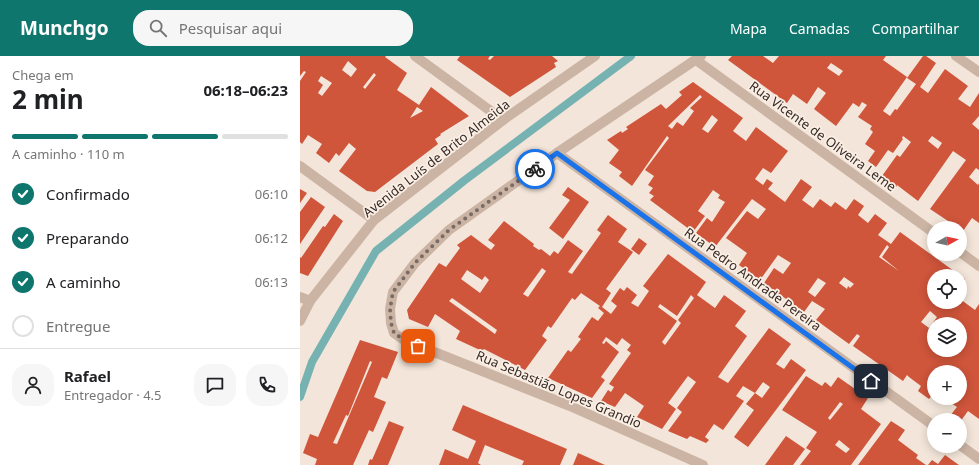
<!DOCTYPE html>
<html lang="pt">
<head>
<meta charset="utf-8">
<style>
	:root { --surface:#fff; --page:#f6f6f6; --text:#202124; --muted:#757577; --line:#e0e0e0; --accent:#0f766e }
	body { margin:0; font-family:"Noto Sans",sans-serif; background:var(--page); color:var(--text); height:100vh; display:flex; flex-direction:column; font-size:15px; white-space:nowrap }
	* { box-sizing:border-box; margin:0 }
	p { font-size:13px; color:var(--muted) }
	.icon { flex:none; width:22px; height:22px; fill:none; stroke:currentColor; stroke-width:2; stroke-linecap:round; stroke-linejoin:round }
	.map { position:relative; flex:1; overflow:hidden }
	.side { display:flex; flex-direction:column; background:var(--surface); width:300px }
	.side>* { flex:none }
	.needle { width:26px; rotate:82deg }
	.tools { position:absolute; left:627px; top:165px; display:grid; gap:8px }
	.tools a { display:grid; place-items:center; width:40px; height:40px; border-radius:50%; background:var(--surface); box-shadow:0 2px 10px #0003; font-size:20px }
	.pin { position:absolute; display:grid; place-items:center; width:34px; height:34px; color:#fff; margin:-17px; border-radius:8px; box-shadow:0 2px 6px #0006 }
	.courier { position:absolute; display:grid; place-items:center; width:40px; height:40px; margin:-20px; border:3px solid #1a73e8; border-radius:50%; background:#fff; color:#222; box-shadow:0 1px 5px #0007 }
	.headline em { font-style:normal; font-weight:700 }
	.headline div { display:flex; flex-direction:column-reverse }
	.headline { display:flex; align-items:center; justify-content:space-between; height:68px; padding:0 12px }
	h1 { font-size:26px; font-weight:700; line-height:30px }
	.bar { display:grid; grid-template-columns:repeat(4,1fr); gap:6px 4px; align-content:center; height:48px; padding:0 12px }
	.bar i { height:5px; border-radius:3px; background:var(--line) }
	.bar .selected { background:var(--accent) }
	.bar p { grid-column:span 4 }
	.line { display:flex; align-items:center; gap:10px; padding:0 12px; border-top:1px solid var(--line) }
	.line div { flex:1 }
	.round { display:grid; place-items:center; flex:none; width:42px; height:42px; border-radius:16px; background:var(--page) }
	ol { padding:0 12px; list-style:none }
	li { display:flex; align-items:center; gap:12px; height:44px }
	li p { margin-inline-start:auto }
	li .icon { padding:4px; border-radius:50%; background:var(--accent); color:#fff; stroke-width:4 }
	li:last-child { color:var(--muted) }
	li i { width:22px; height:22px; border:2px solid var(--line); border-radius:50% }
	header { display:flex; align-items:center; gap:24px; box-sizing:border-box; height:56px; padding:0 20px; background:var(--accent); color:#fff }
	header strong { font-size:19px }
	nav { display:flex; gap:22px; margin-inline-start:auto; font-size:14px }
	.search { width:280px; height:36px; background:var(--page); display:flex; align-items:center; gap:10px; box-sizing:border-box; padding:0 14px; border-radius:16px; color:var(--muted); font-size:15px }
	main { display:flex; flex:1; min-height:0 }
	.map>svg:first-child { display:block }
</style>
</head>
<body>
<header>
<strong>Munchgo</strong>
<div class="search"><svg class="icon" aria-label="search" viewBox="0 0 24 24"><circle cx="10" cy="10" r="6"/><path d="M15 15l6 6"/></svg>Pesquisar aqui</div>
<nav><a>Mapa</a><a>Camadas</a><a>Compartilhar</a></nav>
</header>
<main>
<section class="side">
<div class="headline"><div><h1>2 min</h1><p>Chega em</p></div><em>06:18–06:23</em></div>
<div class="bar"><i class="selected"></i><i class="selected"></i><i class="selected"></i><i></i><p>A caminho · 110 m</p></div>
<ol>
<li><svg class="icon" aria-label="check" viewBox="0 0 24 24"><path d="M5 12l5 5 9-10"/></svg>Confirmado<p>06:10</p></li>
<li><svg class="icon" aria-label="check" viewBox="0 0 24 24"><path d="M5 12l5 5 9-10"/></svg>Preparando<p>06:12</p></li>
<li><svg class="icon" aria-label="check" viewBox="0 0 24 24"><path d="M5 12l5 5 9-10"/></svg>A caminho<p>06:13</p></li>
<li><i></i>Entregue</li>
</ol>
<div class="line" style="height:72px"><a class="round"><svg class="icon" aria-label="person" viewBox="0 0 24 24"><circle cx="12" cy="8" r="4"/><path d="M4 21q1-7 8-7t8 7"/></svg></a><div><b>Rafael</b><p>Entregador · 4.5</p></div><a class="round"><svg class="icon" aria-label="chat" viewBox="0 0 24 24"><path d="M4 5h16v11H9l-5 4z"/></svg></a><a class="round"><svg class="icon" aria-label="phone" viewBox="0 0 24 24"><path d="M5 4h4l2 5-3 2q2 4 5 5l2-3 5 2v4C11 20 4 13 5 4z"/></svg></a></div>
</section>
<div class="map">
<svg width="679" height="409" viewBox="0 0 679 409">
	<rect width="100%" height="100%" fill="#f3e5d9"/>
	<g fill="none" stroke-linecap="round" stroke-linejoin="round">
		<polyline stroke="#76b2b1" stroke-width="8" points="0,341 12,306 76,195 165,124 331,0"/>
	</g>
	<g fill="#cf553b" fill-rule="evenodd">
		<path d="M 0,0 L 86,0 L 85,1 L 107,17 L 97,34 L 119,49 L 131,31 L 169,60 L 140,78 L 141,79 L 135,83 L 138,88 L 75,136 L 67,135 L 39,115 L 56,93 L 49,87 L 39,100 L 36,97 L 29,107 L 16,97 L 22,88 L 8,79 L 2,88 L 0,86 L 0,25 L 6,16 L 4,15 L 0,20 ZM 48,5 L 57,13 L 51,21 L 42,14 ZM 74,17 L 76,19 L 65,33 L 63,31 ZM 21,20 L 32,27 L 22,40 L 18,37 L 23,29 L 18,25 ZM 117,51 L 123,55 L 110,62 Z"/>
		<polygon points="160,0 190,0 188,3 190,4 194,0 252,0 258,5 254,7 256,11 210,41 157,4"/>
		<path d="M 432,0 L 463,0 L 473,7 L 479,0 L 586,0 L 583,4 L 607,21 L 583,55 L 590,60 L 595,53 L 597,54 L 616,28 L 607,22 L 623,0 L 626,0 L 636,7 L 620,31 L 628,37 L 645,13 L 668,30 L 658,43 L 670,51 L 679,37 L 679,60 L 672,68 L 679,74 L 679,114 L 676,112 L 669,121 L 678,129 L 679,127 L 679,167 L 672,162 L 663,175 L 630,153 L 666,104 L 653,95 L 618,145 L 597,129 L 596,131 L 582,120 L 597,99 L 600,101 L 611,86 L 603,80 L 602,82 L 603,83 L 593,97 L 588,94 L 576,111 L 568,105 L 575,95 L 565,88 L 573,76 L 570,73 L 572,70 L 558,61 L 567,49 L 562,46 L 559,51 L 553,47 L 536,70 L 514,53 L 526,37 L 518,31 L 507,48 L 493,38 L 487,47 L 428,4 ZM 531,7 L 543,15 L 539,20 L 527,12 ZM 632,80 L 642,87 L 638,93 L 628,85 Z"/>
		<path d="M 393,26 L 443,62 L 433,75 L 446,85 L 456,71 L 488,95 L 471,117 L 463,112 L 455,123 L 463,129 L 467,123 L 473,127 L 468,133 L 485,146 L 501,123 L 512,131 L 502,144 L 513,152 L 520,143 L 531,151 L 535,146 L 546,154 L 554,143 L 564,150 L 558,159 L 568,167 L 575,158 L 587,167 L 578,179 L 591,188 L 600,176 L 665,223 L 660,229 L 660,220 L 634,220 L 634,246 L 660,246 L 660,243 L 675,254 L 679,248 L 679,363 L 668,355 L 660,366 L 660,364 L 653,364 L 649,361 L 657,351 L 645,343 L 660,342 L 660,316 L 634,316 L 634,337 L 629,343 L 618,335 L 621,330 L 609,321 L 607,319 L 603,325 L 553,290 L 560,280 L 557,278 L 549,288 L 516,264 L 525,253 L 512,245 L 504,256 L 464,227 L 474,212 L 483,218 L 491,207 L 478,199 L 460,224 L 439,209 L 447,197 L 426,182 L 447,155 L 458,163 L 466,153 L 452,143 L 415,191 L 396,177 L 407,162 L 412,166 L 425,146 L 418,142 L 420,139 L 413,134 L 398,155 L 405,160 L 393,176 L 350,144 L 354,140 L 349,137 L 353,132 L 348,129 L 354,120 L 345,114 L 369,82 L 367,80 L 332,130 L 319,120 L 322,116 L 309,107 L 319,94 L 307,84 L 321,75 L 322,77 L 328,73 L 326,71 L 361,48 L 366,53 L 382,39 L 379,36 ZM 400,39 L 402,41 L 390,52 L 394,55 L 383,70 L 377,66 L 372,73 L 368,70 ZM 412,59 L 418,64 L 408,77 L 402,73 ZM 587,189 L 589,191 L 582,201 L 599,215 L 579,201 ZM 544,221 L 554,228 L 550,232 L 548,230 L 547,233 L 539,227 ZM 518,222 L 526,227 L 515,241 L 508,236 ZM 630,255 L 637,261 L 629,272 L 621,266 ZM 634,268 L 660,268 L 660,294 L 634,294 Z"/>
		<polygon points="268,131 289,146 263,183 249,172 270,144 262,139"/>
		<polygon points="0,133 7,137 0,147"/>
		<polygon points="11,141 25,151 0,188 0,156"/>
		<polygon points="34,158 43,165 8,220 0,217 0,201 1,202 23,170 25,171"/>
		<path d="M 308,159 L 327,173 L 318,186 L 333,196 L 306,233 L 311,237 L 302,251 L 311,258 L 317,250 L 311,245 L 320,232 L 324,235 L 327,231 L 337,239 L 331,247 L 338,251 L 349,235 L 343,230 L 368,198 L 406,226 L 397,239 L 415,252 L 424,239 L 446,255 L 435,270 L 447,280 L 418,321 L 428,327 L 469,272 L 491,288 L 476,308 L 484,313 L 491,303 L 506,314 L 448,391 L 434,381 L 454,354 L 446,348 L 455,337 L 443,330 L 436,340 L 444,345 L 423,374 L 414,368 L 405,381 L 409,384 L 406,387 L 390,380 L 387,383 L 368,375 L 382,356 L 377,352 L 396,326 L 388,320 L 368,347 L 376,353 L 362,373 L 337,361 L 344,350 L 325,337 L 315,351 L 301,345 L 308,334 L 311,336 L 314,331 L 309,328 L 331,297 L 327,294 L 331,289 L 322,282 L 317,289 L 306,281 L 302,287 L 304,288 L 306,285 L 319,296 L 301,321 L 305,324 L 292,342 L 248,322 L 268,294 L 271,296 L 281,283 L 278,281 L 292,261 L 298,265 L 304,257 L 298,252 L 300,250 L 281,237 L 275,244 L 272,242 L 251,272 L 248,270 L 242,280 L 247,284 L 225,314 L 184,293 L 182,295 L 156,283 L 160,275 L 135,258 L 128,271 L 109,263 L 107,254 L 139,207 L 146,211 L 160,192 L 157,189 L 171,179 L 191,194 L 195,189 L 188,184 L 204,165 L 234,188 L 233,190 L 239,194 L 241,193 L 250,200 L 254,195 L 258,198 L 268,184 L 283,195 L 268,216 L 272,218 L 301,177 L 297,174 ZM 242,212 L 246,215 L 228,241 L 223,238 ZM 167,214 L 182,224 L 185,220 L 189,224 L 180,237 L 161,223 ZM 391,239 L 394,242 L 378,264 L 381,267 L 365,289 L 362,286 L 377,265 L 358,251 L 360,248 L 377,260 ZM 152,242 L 197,274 L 195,278 L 149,245 ZM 463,326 L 470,331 L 462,342 L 455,337 Z"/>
		<polygon points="339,182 347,188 339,199 331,193"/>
		<path d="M 60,284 L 98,296 L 87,323 L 82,321 L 74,341 L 86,346 L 73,376 L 69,374 L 53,409 L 15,409 L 17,403 L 3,397 L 10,378 L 18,381 ZM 70,305 L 72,306 L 37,388 L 33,387 L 46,359 L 48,360 Z"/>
		<path d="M 506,320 L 522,330 L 525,326 L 531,331 L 538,321 L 568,342 L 561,353 L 581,368 L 551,409 L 500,409 L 511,395 L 506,392 L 517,376 L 482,354 ZM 540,346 L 543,348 L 530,364 L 528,362 ZM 539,384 L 550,393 L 546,397 L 535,389 Z"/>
		<polygon points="163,349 267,393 260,409 222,409 224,405 185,389 178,407 181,409 139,409 145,393 168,403 176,385 152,374"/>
		<polygon points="89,365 104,371 88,409 68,409 70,403 72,404"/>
		<polygon points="591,365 605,374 598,384 618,399 616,402 626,409 558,409"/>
		<polygon points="486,380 505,393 493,409 465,409"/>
		<polygon points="278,397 305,409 273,409"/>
		<polygon points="645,399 659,409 628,409 632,404 638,408"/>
	</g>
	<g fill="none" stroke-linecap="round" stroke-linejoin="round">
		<g stroke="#ccb4a4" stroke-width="10">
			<polyline points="115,0 203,64"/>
			<polyline points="401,0 257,97 149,174 115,207 93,236 90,253 91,267 94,277 104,284 270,350 403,409"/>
			<polyline points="656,0 679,16"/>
			<polyline points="396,4 634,177"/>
			<polyline points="257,97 634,370"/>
			<polyline points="0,110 74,164"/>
			<polyline points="660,196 679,210"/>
			<polyline points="0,241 10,245"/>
			<polyline points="0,265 10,245 74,164 203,64 295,0"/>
			<polyline points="660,389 679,403"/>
		</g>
	</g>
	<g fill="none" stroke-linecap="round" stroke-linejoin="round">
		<polyline stroke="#796b65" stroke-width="4" stroke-dasharray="0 7.2" points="118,290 104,284 94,277 91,267 90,253 93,236 115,207 149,174 235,113"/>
		<polyline stroke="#1a73e8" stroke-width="5" points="235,113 257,97 571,325"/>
	</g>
	<g text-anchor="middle" stroke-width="3.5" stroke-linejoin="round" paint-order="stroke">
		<g font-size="13" fill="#372a26" stroke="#faefe5">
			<text transform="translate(523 80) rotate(36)" y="5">Rua Vicente de Oliveira Leme</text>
			<text transform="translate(136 102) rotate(-38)" y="5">Avenida Luís de Brito Almeida</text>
			<text transform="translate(453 223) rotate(36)" y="5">Rua Pedro Andrade Pereira</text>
			<text transform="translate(259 333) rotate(23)" y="5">Rua Sebastião Lopes Grandio</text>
		</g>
	</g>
</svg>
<div class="tools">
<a><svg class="needle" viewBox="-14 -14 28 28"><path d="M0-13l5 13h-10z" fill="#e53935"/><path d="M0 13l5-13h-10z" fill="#757577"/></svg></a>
<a><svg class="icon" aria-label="locate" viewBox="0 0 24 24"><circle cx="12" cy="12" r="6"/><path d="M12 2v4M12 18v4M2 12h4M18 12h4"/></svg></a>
<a><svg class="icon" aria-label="layers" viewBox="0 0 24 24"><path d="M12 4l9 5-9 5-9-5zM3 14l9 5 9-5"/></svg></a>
<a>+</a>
<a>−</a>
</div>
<div class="pin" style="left:118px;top:290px;background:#ea580c"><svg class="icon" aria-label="bag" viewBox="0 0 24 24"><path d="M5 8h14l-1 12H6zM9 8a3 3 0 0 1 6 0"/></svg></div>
<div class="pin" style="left:571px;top:325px;background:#1f2937"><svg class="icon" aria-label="home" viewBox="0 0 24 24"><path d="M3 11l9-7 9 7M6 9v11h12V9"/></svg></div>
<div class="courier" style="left:235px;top:113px"><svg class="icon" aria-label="bike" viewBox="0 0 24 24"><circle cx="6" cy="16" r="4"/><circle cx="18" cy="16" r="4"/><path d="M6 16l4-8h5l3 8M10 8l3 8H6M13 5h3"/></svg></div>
</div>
</main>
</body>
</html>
